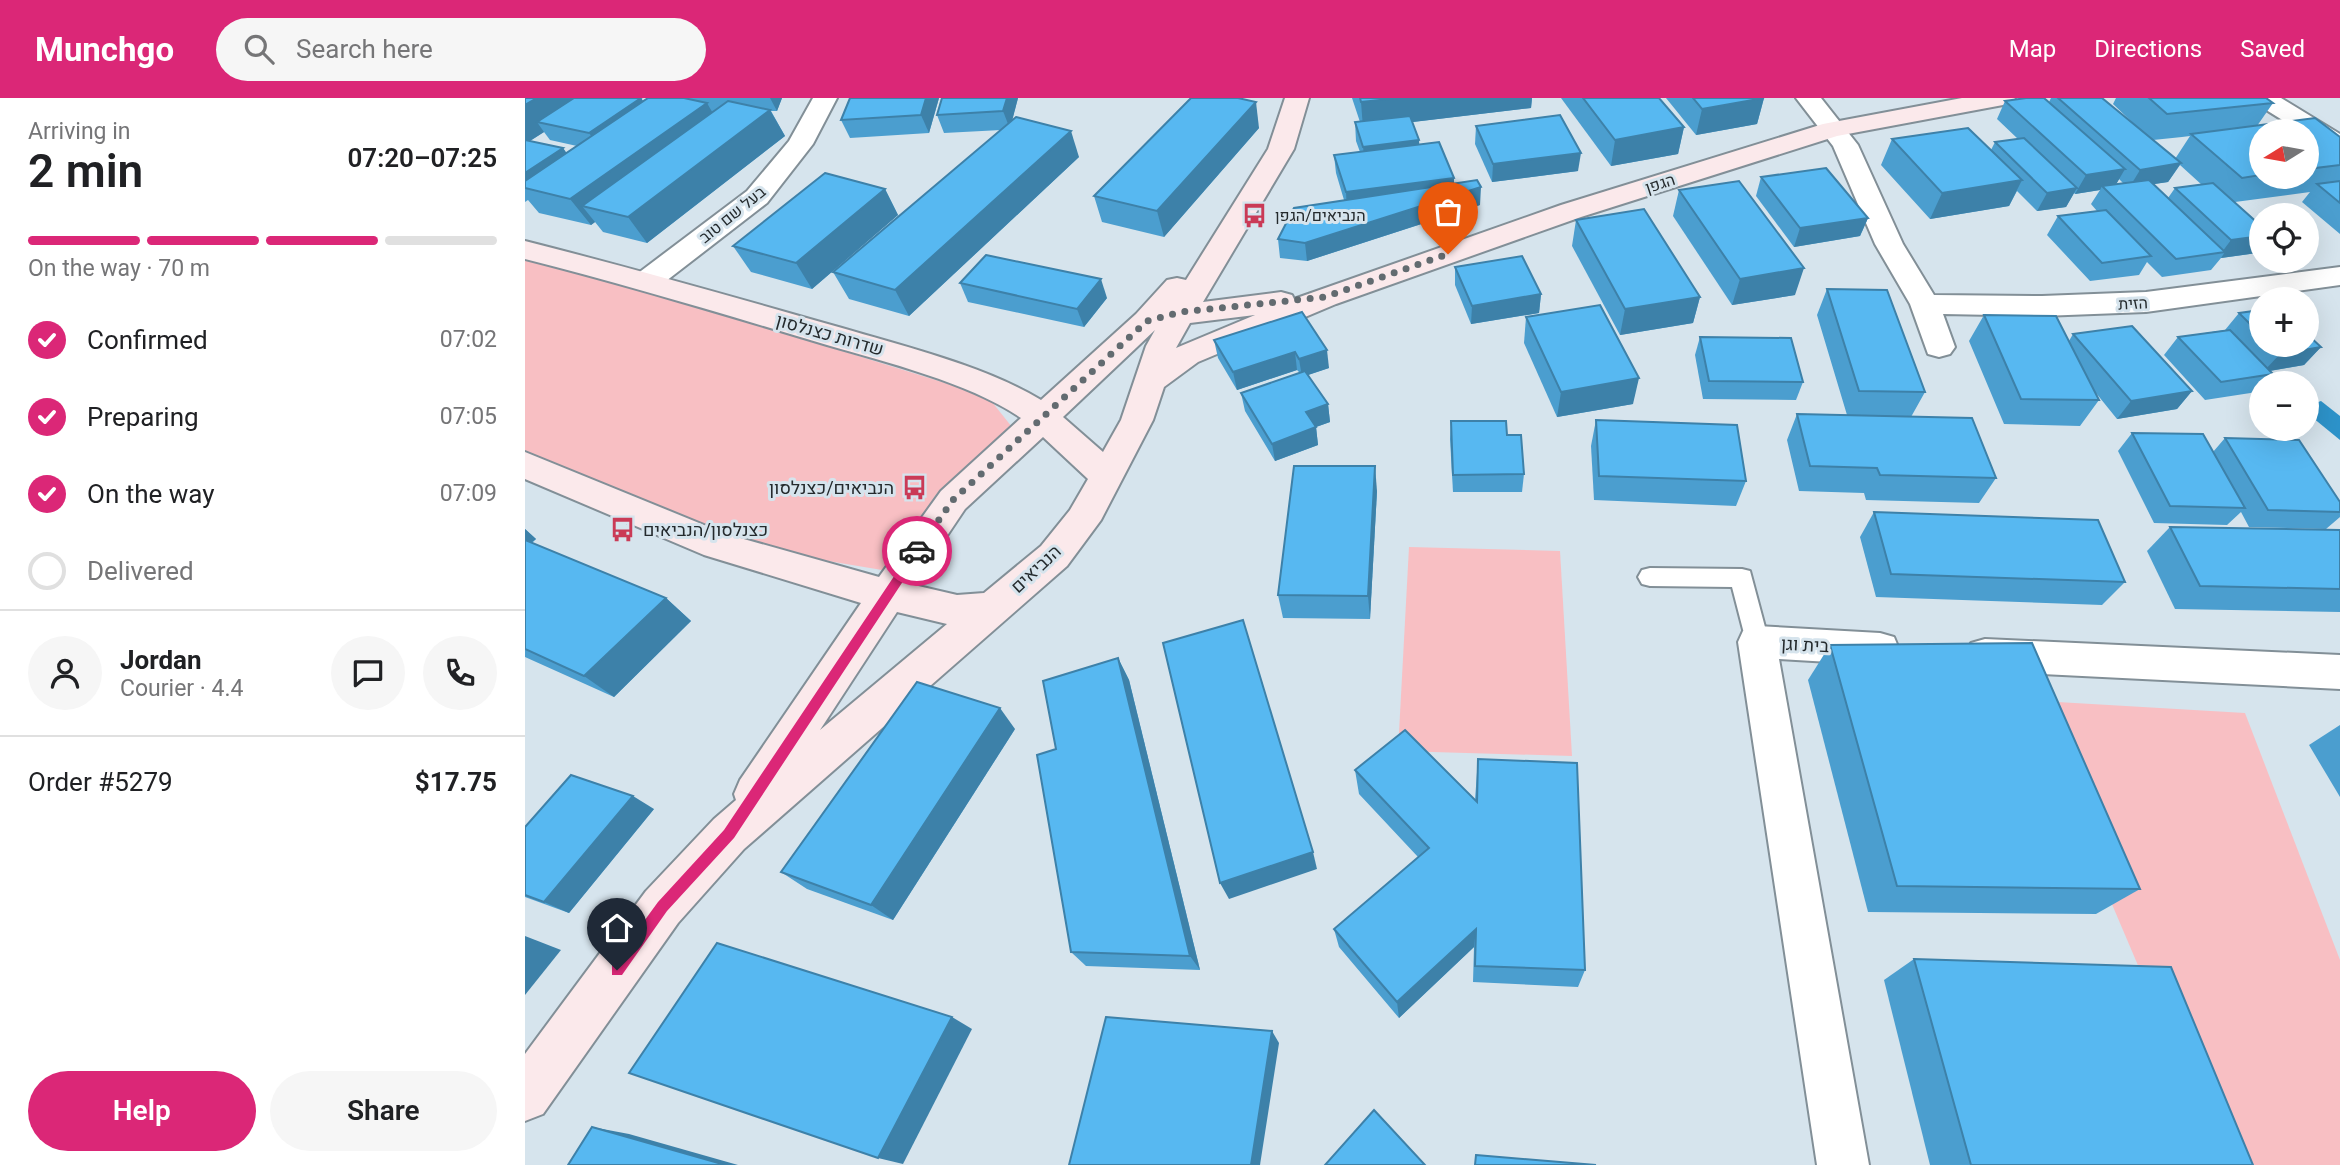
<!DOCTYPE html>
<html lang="en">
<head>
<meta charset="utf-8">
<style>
	:root { --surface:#fff; --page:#f6f6f6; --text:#202124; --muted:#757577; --line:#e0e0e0; --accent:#db2777 }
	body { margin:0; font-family:Roboto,Heebo,sans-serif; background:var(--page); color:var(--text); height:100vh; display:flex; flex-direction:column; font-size:26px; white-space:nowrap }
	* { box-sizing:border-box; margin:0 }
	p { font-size:23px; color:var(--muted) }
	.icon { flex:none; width:38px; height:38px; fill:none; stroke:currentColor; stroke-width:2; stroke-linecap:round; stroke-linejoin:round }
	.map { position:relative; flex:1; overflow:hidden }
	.drawer { display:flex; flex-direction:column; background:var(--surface); width:525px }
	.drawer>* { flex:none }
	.needle { width:46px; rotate:259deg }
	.fabs { position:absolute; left:1724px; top:21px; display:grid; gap:14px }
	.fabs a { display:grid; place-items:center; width:70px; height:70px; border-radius:50%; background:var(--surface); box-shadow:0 7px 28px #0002; font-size:35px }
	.pin { position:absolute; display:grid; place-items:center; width:60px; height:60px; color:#fff; margin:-72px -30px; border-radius:50% 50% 50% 0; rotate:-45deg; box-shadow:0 0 7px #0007 }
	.pin .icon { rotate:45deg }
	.courier { position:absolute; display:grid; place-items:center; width:70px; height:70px; margin:-35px; border:5px solid #db2777; border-radius:50%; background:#fff; color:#222; box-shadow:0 2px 9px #0007 }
	.summary em { font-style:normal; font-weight:600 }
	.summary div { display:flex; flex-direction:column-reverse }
	.summary { display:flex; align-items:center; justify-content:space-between; height:119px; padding:0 28px }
	h1 { font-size:46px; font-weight:600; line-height:52px }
	.bar { display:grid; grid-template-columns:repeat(4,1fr); gap:10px 7px; align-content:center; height:84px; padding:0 28px }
	.bar i { height:9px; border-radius:5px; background:var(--line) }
	.bar .selected { background:var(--accent) }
	.bar p { grid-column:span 4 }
	.line { display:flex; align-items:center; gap:18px; padding:0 28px; border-top:2px solid var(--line) }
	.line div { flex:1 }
	.round { display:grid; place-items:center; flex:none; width:74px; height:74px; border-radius:37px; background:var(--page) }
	ol { padding:0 28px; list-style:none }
	li { display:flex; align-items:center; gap:21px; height:77px }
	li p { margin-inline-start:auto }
	li .icon { padding:7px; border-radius:50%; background:var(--accent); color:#fff; stroke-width:4 }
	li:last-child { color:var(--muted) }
	li i { width:38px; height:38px; border:4px solid var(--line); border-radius:50% }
	.button { display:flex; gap:14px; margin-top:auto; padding:14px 28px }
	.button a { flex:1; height:80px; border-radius:42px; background:var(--accent); color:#fff; font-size:28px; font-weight:600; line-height:80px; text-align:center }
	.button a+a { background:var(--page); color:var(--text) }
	header { display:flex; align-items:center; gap:42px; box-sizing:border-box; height:98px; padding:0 35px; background:var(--accent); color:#fff }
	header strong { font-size:33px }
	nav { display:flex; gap:38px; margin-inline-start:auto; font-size:24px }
	.search { width:490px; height:63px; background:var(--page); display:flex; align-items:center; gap:18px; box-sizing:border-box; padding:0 24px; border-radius:38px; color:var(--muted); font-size:26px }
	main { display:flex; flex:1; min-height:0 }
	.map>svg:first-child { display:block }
</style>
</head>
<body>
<header>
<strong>Munchgo</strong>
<div class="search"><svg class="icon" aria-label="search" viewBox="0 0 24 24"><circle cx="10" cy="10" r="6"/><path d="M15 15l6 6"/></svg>Search here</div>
<nav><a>Map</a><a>Directions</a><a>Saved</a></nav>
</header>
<main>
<section class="drawer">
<div class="summary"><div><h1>2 min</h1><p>Arriving in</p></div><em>07:20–07:25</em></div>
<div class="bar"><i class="selected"></i><i class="selected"></i><i class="selected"></i><i></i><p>On the way · 70 m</p></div>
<ol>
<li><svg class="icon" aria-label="check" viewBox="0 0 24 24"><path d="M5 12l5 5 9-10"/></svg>Confirmed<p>07:02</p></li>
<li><svg class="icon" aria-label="check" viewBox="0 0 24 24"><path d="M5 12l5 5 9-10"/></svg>Preparing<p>07:05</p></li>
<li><svg class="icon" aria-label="check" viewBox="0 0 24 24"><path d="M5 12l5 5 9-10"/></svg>On the way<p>07:09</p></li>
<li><i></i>Delivered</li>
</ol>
<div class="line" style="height:126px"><a class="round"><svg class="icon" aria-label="person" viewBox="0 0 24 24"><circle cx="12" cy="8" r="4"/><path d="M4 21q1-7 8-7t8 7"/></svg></a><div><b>Jordan</b><p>Courier · 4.4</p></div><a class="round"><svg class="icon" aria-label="chat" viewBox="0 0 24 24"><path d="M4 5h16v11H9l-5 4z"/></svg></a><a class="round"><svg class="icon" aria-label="phone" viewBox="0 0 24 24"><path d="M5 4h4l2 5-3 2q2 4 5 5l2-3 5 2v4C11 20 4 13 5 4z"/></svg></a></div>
<div class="line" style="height:91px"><div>Order #5279</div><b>$17.75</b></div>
<div class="button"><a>Help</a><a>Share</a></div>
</section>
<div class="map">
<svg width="1815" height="1067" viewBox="0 0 1815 1067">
	<rect width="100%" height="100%" fill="#d6e4ed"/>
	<g fill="#f8bfc3">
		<polygon points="0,162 115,190 433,289 463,299 487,329 410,398 363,473 261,456 194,434 0,363"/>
		<polygon points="884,449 1035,453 1047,658 873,653"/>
		<polygon points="1500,602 1720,615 1815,862 1815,1067 1698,1067"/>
	</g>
	<polygon fill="#2d93ca" points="1796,303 1815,318 1815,342 1782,315 1782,308"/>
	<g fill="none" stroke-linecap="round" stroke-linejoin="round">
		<defs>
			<polygon id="lane" points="1125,470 1217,471 1225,473 1244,544 1241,551 1232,554 1223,551 1207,489 1125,488 1117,486 1113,479 1117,472"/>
			<g id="street">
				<polygon points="288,0 312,0 288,46 242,105 132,190 122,192 112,190 107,183 112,176 222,93 264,43"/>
				<polygon points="1271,0 1296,0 1333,47 1378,146 1409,197 1517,198 1621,194 1815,169 1815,187 1621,214 1517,218 1418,216 1430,249 1425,256 1414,259 1403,256 1385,206 1350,146 1308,48"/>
				<polygon points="1727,0 1756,0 1815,36 1815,55 1806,52 1782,37 1782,33 1775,33 1730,5"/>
				<polygon points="1232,528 1355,535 1369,539 1374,551 1369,563 1355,567 1254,561 1344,1067 1292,1067 1213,544 1218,533"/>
				<polygon points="1460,541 1815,557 1815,591 1460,573 1446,569 1440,557 1446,545"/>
			</g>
			<path id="secondary" d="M 760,0 L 784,0 L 769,51 L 678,204 L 756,194 L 767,197 L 769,201 L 1036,107 L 1298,26 L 1437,0 L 1490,0 L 1487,5 L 1478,7 L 1312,38 L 1056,119 L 811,206 L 673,264 L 639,289 L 628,322 L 576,422 L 542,468 L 219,751 L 153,825 L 18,1016 L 0,1023 L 0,956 L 121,793 L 189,721 L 211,702 L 209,696 L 215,682 L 336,505 L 179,457 L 0,381 L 0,354 L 201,436 L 354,479 L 416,393 L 496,320 C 447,286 361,264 302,247 C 202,217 102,187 0,161 L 0,143 C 107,170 212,200 317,230 C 381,249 460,268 516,302 L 611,216 L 642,182 L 652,180 L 661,182 L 743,51 ZM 730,217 L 651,250 L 665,225 ZM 630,232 L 621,248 L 596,322 L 578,354 L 538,319 ZM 518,339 L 563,381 L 545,412 L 516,448 L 459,495 L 432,497 L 389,487 L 440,411 ZM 372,514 L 422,526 L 295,632 Z"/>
		</defs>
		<use href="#lane" stroke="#828f97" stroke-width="4"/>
		<use href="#street" stroke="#828f97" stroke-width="4"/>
		<use href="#secondary" stroke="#828f97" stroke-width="4"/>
		<use href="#lane" fill="#fff" fill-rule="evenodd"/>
		<use href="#street" fill="#fff" fill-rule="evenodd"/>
		<use href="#secondary" fill="#fbe9eb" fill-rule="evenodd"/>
	</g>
	<g fill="#4b9ecf" fill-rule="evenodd">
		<path d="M 0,0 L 116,0 L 118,3 L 163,0 L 257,0 L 252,13 L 246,13 L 260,38 L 122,145 L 78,134 L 70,124 L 66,127 L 14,115 L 3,102 L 0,104 ZM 19,34 L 25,42 L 52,48 L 41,55 L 38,50 L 5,43 Z"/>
		<polygon points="325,0 414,0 404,35 325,40 316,22"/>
		<polygon points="417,0 493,0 487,22 554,59 384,218 324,201 308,174 476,32 419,35 412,17"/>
		<polygon points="666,0 717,0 715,0 734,30 639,139 577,124 569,98"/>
		<polygon points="827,0 1007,0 1006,10 887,24 894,42 894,46 929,80 929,85 955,107 782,163 755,160 753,141 819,102 811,75 809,57 835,54 831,43 830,24 835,24"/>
		<polygon points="1036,0 1134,0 1159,29 1153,56 1086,68"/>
		<polygon points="1141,0 1239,0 1232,26 1171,37"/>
		<path d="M 1501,0 L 1519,0 L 1524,4 L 1526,0 L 1577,0 L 1609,26 L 1588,6 L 1591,0 L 1741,0 L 1748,5 L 1732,28 L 1790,20 L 1815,39 L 1815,136 L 1777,104 L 1785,94 L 1710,104 L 1736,128 L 1736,149 L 1732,155 L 1696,160 L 1686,172 L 1637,179 L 1622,164 L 1614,177 L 1565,183 L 1522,137 L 1533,118 L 1572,113 L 1566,106 L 1575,92 L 1550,96 L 1549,95 L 1541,109 L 1512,113 L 1492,93 L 1484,108 L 1405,121 L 1356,67 L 1367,41 L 1443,30 L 1466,52 L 1470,44 L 1493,41 L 1472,21 L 1480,3 ZM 1736,33 L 1782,33 L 1782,79 L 1736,79 ZM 1665,38 L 1650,61 L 1628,42 L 1657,39 ZM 1655,67 L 1677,87 L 1650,90 L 1643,100 L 1628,86 L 1643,84 ZM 1594,81 L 1598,85 L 1591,86 Z"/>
		<polygon points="951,28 1053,73 967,84 950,46"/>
		<polygon points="1236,79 1343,120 1335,138 1269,149 1231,98"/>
		<polygon points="360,91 373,117 287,191 226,174 208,148"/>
		<polygon points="1154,92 1270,197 1207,207 1148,118"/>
		<polygon points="1051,122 1175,199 1168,225 1095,237 1047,148"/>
		<polygon points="930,169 1016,196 1014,215 946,226 930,187"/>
		<polygon points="435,185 582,200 559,229 443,204"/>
		<polygon points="1302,191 1400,294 1386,319 1471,380 1454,405 1341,402 1339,395 1274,393 1262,342 1272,316 1322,317 1292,217"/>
		<polygon points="1736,212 1736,247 1782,247 1796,249 1779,267 1745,273 1748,276 1740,285 1736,285 1736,289 1732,294 1680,302 1639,257 1653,239 1700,232 1714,215"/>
		<polygon points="777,214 804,270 783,277 803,306 805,324 791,329 793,347 750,363 720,313 716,295 775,275 772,272 712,292 693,260 689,242"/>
		<polygon points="1459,217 1544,243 1548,236 1667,293 1652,311 1592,321 1571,295 1574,302 1555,328 1479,326 1444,243"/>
		<polygon points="1001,219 1108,306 1032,319 999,245"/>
		<polygon points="1175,239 1278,284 1271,302 1178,301 1170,257"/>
		<polygon points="1071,322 1221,383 1211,408 1069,402 1066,348"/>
		<polygon points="926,323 982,337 999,376 997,394 928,394 925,341"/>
		<polygon points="1607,335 1688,354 1700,340 1815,404 1815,419 1801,431 1724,429 1716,414 1702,427 1629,425 1593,353"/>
		<polygon points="852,393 845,521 758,520 753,497"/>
		<polygon points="1349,414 1600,484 1577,507 1351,499 1335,439"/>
		<polygon points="1645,429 1815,432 1815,514 1650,511 1622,453"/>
		<polygon points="0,431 11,441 7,445 141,500 166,523 89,599 0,559"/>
		<polygon points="1305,547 1615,791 1571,816 1343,814 1283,582"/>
		<polygon points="593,560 604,582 675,872 561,868 546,854 531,651"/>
		<polygon points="1815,627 1815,699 1784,647"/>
		<polygon points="490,631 368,822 282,791 256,774"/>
		<polygon points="953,661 1060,872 1053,889 948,884 949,849 874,920 814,849 809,831 893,759 834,696 830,672 950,702"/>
		<polygon points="129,711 44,815 0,799 0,729"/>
		<polygon points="1389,861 1728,1067 1405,1067 1359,882"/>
	</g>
	<g fill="#3d81a9">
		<polygon points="12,0 61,0 12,24 19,34 0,46 0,7"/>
		<polygon points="116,0 128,19 77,53 64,35"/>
		<polygon points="245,0 257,0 252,13"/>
		<polygon points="401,0 414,0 404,35 396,17"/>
		<polygon points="482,0 493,0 485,31 478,13"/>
		<polygon points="874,0 1007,0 1006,10 838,30 836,4"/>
		<polygon points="1239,0 1232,26 1171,37 1177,11"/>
		<polygon points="731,4 734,30 639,139 632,113"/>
		<polygon points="182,5 197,31 57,108 70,124 66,127 45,101"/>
		<polygon points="245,12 260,38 122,145 103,119"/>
		<polygon points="1159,29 1153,56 1086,68 1090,42"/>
		<polygon points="546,33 554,59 384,218 370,192"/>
		<polygon points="894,42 895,60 840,67 838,49"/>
		<polygon points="38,50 51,68 0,90 0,75"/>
		<polygon points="1056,55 1053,73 967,84 968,66"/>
		<polygon points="1656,65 1643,84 1604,90 1615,72"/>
		<polygon points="1600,71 1589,90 1577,88 1575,92 1550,96 1561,77"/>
		<polygon points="929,80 929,98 956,89 955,107 782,163 780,145 822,113 821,94"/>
		<polygon points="1497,82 1484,108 1405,121 1417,95"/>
		<polygon points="1552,90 1541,109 1512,113 1522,95"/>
		<polygon points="360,91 373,117 287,191 271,165"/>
		<polygon points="1343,120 1335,138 1269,149 1275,130"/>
		<polygon points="1736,138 1736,149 1732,155 1696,160 1700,154 1697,154 1706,142"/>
		<polygon points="1279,170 1270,197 1207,207 1215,181"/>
		<polygon points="576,181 582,200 559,229 552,211"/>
		<polygon points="1016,196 1014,215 946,226 947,208"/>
		<polygon points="1175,199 1168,225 1095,237 1100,211"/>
		<polygon points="1796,249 1779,267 1738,274 1755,256"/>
		<polygon points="802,252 804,270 777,279 774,261"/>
		<polygon points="770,254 772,272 712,292 708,274"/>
		<polygon points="1114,280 1108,306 1032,319 1036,294"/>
		<polygon points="1667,293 1652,311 1592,321 1606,303"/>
		<polygon points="803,306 805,324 791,329 793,347 750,363 747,346 781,314"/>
		<polygon points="850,368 852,393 845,521 843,498"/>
		<polygon points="0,431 11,441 0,449"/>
		<polygon points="141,500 166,523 89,599 59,578"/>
		<polygon points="593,560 604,582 675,872 665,858"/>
		<polygon points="475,610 490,631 368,822 346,807"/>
		<polygon points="108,698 129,711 44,815 19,804"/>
		<polygon points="788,754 792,771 704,801 695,785"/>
		<polygon points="951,831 949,849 874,920 872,904"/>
		<polygon points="0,838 36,852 0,897"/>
		<polygon points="427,919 447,931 378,1066 353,1060"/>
		<polygon points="747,933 754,945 735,1067 726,1067"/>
		<polygon points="67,1029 104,1036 213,1067 196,1067"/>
	</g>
	<g fill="#57b8f1" stroke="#3d81a9" stroke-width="2">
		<polygon points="0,0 12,0 0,7"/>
		<polygon points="49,0 116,0 64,35 12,24"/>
		<polygon points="123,0 159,0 182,5 45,101 0,90 0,83"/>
		<polygon points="325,0 401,0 396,17 316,22"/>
		<polygon points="417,0 482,0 478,13 412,17"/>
		<polygon points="666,0 713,0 731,4 632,113 569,98"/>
		<polygon points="835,0 874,0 836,4"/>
		<polygon points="1058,0 1134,0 1159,29 1090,42"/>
		<polygon points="1168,0 1239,0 1177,11"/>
		<polygon points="1501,0 1519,0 1600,71 1561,77 1480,3"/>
		<polygon points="1533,0 1577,0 1656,65 1615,72"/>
		<polygon points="1624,0 1741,0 1748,5 1642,16"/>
		<polygon points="203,3 245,12 103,119 57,108"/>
		<polygon points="1035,17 1056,55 968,66 951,28"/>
		<polygon points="885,18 894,42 838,49 830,24"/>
		<polygon points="491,19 546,33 370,192 308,174"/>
		<polygon points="1790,20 1815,39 1815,67 1782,71 1782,33 1736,33 1736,77 1717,80 1666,36"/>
		<polygon points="1443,30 1497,82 1417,95 1367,41"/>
		<polygon points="1499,40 1552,90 1522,95 1470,44"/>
		<polygon points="0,42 38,50 0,75"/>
		<polygon points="914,44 929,80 821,94 809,57"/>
		<polygon points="1301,70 1343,120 1275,130 1236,79"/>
		<polygon points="300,75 360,91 271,165 208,148"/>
		<polygon points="952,82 956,89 780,145 753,141 769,110"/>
		<polygon points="1624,82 1700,154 1651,161 1577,88"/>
		<polygon points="1214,83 1279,170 1215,181 1154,92"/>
		<polygon points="1815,83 1815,105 1792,86"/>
		<polygon points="1688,85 1736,128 1736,138 1706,142 1650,90"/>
		<polygon points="1119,111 1175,199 1100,211 1051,122"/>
		<polygon points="1581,112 1626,158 1577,165 1533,118"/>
		<polygon points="461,157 576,181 552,211 435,185"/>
		<polygon points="997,158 1016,196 947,208 930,169"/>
		<polygon points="1302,191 1362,192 1400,294 1334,293"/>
		<polygon points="1075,207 1114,280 1036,294 1001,219"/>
		<polygon points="1736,212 1736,237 1714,215"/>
		<polygon points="777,214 802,252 774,261 770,254 708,274 689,242"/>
		<polygon points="1459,217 1531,218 1574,302 1496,301"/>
		<polygon points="1607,228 1667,293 1606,303 1548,236"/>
		<polygon points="1705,232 1748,276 1696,284 1653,239"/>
		<polygon points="1782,236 1796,249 1755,256 1746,247 1782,247"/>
		<polygon points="1175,239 1266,240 1278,284 1184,283"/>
		<polygon points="780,273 803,306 781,314 791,329 747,346 716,295"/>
		<polygon points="1272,316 1447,320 1471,380 1355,377 1352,370 1285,368"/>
		<polygon points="1071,322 1212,327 1221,383 1074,378"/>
		<polygon points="926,323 981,323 982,337 996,337 999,376 928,377"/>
		<polygon points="1607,335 1678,336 1720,410 1645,408"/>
		<polygon points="1700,340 1774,342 1815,404 1815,414 1743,412"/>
		<polygon points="769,368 850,368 843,498 753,497"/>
		<polygon points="1349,414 1573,422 1600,484 1366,476"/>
		<polygon points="1645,429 1815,432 1815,491 1675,488"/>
		<polygon points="0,442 141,500 59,578 0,551"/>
		<polygon points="718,522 788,754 695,785 638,545"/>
		<polygon points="1507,545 1615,791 1372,788 1305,547"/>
		<polygon points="593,560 665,858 546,854 512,657 531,651 518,583"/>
		<polygon points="392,584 475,610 346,807 256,774"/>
		<polygon points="880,632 952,704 953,661 1052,665 1060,872 950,868 951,831 872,904 809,831 904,750 830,672"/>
		<polygon points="46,677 108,698 19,804 0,797 0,729"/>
		<polygon points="192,845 427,919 353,1060 104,975"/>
		<polygon points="1389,861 1646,869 1728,1067 1446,1067"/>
		<polygon points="581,919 747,933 726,1067 544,1067"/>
		<polygon points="849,1012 900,1067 800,1067"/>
		<polygon points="67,1029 197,1066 196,1067 43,1067"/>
		<polygon points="951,1057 1071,1067 950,1067"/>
	</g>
	<polygon fill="#db2777" points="392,449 396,450 396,456 209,740 142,813 97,877 87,877 87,867 133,804 199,732 388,450"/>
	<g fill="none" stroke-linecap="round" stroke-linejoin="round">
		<polyline stroke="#626b70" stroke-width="7" stroke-dasharray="0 12.6" points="392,453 428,402 622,223 656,214 800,199 923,156"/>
	</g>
	<defs>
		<symbol id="bus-bare" viewBox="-9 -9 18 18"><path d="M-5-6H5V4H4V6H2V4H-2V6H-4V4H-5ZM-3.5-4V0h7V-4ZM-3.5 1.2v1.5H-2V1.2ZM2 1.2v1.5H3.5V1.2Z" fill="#ca3a56" stroke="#d6e4ed" stroke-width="2.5" paint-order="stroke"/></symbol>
	</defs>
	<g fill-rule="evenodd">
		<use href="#bus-bare" x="712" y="100" width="35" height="35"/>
		<use href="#bus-bare" x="372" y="372" width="35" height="35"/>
		<use href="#bus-bare" x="80" y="414" width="35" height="35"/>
	</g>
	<g text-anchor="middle" stroke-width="6" stroke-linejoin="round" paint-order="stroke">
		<g font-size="16" fill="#242a2d" stroke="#d6e4ed">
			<text transform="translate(1135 85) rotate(-18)" y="6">הגפן</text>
			<text transform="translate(207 116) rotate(-39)" y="6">בעל שם טוב</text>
			<text transform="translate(1608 205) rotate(-3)" y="6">הזית</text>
		</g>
		<g font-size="16" fill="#242a2d" stroke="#d6e4ed" text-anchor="start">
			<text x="750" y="123">הנביאים/הגפן</text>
		</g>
		<g font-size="18" fill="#242a2d" stroke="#d6e4ed">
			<text transform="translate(305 237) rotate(16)" y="6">שדרות כצנלסון</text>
			<text transform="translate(511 471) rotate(-43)" y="6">הנביאים</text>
			<text transform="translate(1280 547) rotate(3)" y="6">בית וגן</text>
		</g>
		<g font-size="18" fill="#242a2d" stroke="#d6e4ed" text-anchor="end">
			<text x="369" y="396">הנביאים/כצנלסון</text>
			<text x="118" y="438" text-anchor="start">כצנלסון/הנביאים</text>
		</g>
	</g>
</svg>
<div class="fabs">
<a><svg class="needle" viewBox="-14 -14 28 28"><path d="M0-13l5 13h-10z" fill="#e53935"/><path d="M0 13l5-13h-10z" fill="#757577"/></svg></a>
<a><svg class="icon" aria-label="locate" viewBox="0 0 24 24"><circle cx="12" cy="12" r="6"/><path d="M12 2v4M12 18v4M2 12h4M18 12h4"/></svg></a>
<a>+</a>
<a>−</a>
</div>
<div class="pin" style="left:923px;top:156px;background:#ea580c"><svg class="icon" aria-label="bag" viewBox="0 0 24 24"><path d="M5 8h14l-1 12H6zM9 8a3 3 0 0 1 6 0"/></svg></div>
<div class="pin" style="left:92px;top:872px;background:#1f2937"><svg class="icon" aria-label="home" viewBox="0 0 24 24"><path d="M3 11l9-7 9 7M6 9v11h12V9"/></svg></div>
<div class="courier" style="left:392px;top:453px"><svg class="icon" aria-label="car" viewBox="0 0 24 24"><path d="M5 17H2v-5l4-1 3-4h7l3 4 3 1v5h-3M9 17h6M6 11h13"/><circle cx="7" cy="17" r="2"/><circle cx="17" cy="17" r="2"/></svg></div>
</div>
</main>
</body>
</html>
